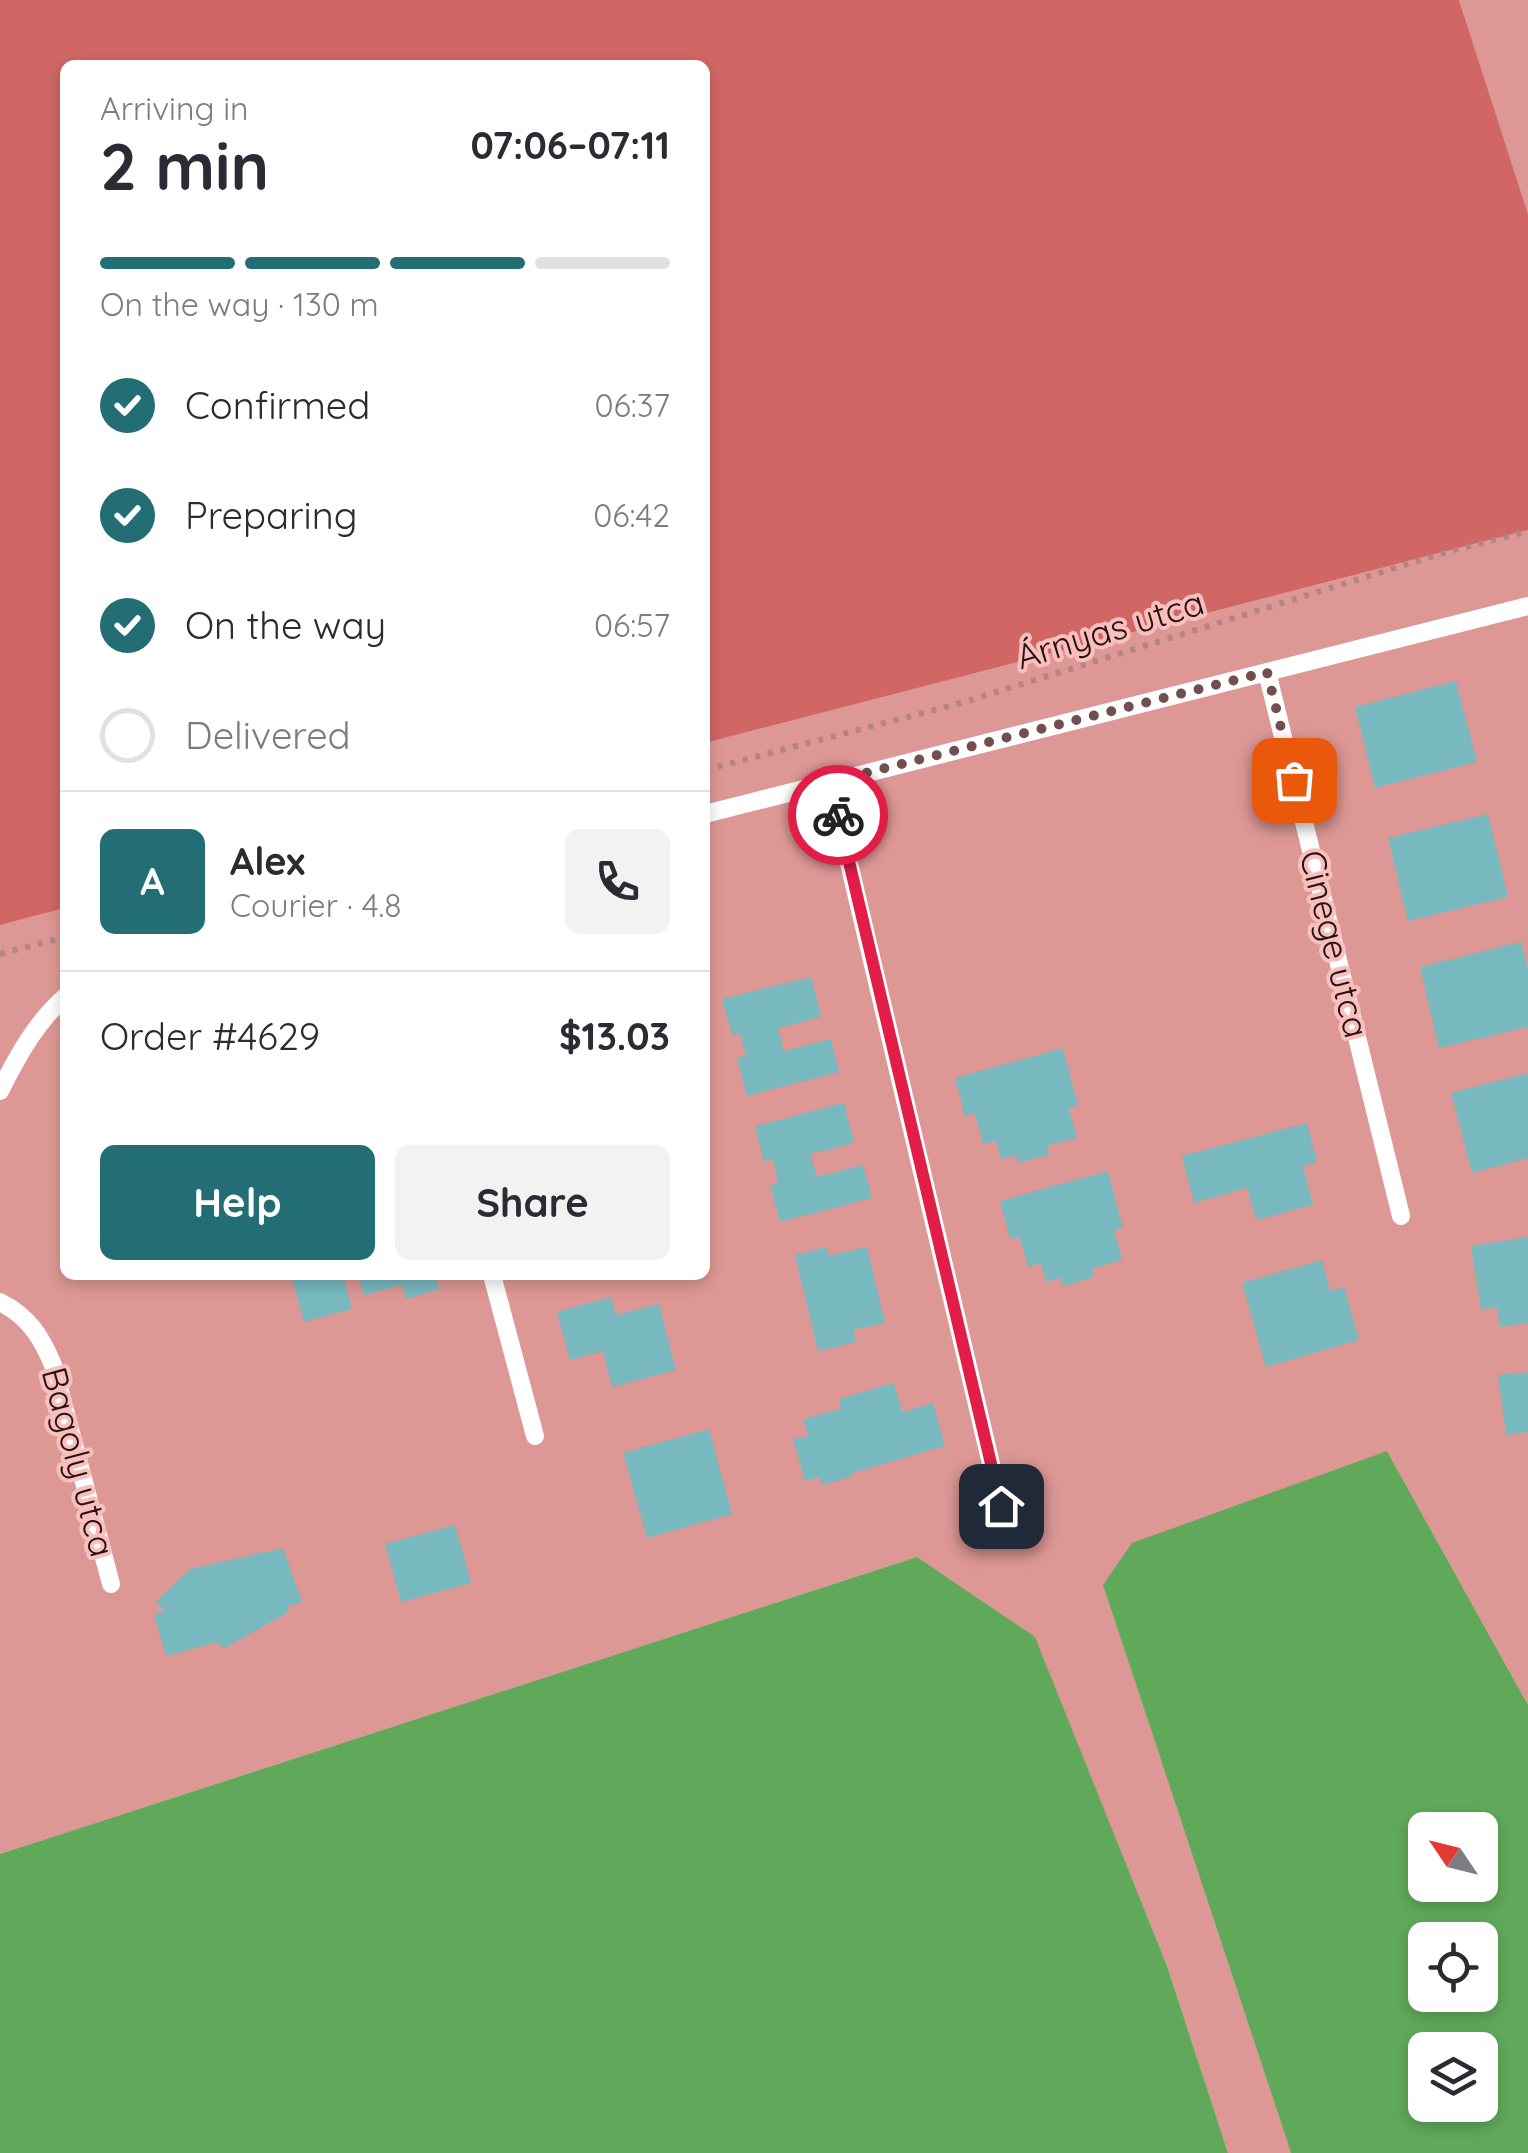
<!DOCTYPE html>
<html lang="en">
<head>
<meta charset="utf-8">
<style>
	:root { --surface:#fff; --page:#f2f2f3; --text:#2b2b33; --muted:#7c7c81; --line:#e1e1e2; --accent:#236e74 }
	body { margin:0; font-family:Quicksand,sans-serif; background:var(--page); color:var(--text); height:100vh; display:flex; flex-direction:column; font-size:38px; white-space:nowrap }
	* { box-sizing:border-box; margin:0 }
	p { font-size:32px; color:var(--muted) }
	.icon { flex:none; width:55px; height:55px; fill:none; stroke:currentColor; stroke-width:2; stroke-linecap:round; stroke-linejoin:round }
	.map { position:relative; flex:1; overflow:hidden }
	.drawer { position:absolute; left:60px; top:60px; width:650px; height:1220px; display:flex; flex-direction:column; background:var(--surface); border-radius:15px; box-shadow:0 5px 15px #0003 }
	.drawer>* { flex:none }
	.needle { width:65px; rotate:305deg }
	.controls { position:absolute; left:1408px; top:1812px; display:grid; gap:20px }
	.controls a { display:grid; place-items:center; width:90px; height:90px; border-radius:15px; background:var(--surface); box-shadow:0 5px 15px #0003; font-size:50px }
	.pin { position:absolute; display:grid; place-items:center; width:85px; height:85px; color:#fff; margin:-42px; border-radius:20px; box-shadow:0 5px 15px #0006 }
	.courier { position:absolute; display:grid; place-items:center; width:100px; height:100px; margin:-50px; border:8px solid #e11d48; border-radius:50%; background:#fff; color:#222; box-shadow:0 2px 12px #0007 }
	.summary em { font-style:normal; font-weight:700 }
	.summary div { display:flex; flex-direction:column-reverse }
	.summary { display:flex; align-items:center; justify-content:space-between; height:170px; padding:0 40px }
	h1 { font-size:65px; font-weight:700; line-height:75px }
	.bar { display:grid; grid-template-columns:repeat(4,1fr); gap:15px 10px; align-content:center; height:120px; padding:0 40px }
	.bar i { height:12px; border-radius:8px; background:var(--line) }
	.bar .on { background:var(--accent) }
	.bar p { grid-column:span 4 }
	.line { display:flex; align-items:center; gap:25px; padding:0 40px; border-top:2px solid var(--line) }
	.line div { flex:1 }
	.round { display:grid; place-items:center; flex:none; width:105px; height:105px; border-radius:15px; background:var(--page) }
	ol { padding:0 40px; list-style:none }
	li { display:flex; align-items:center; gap:30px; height:110px }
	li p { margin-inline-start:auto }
	li .icon { padding:10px; border-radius:50%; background:var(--accent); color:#fff; stroke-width:4 }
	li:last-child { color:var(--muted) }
	li i { width:55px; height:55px; border:5px solid var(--line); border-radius:50% }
	.button { display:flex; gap:20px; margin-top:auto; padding:20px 40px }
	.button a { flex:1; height:115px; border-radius:15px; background:var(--accent); color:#fff; font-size:40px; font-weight:700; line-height:115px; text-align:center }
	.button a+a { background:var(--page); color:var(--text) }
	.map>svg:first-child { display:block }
</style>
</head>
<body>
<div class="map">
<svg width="1528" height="2153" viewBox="0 0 1528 2153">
	<rect width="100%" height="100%" fill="#f9bfbc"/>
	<g fill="#dd9895">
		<polygon points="1459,0 1528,0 1528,214"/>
		<polygon points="1528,530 1528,1705 1387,1451 1103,1585 1291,2153 1228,2153 1167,1966 1035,1638 917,1557 0,1854 0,925 65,908 65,1275 705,1275 705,743"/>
	</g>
	<polygon fill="#d06765" points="0,0 1459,0 1528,214 1528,530 705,743 705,65 65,65 65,908 0,925"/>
	<g fill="#60a95b" fill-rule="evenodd">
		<path d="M 1387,1451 L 1528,1705 L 1528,2153 L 1291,2153 L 1103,1585 L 1132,1543 ZM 1425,1830 L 1480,1830 L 1480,1885 L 1425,1885 ZM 1425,1940 L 1480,1940 L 1480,1995 L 1425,1995 ZM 1425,2050 L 1480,2050 L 1480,2105 L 1425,2105 Z"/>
		<polygon points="917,1557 1035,1637 1167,1966 1228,2153 0,2153 0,1854"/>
	</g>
	<g fill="#78b9bf">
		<polygon points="1456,681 1477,762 1375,788 1355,707"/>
		<polygon points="1488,814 1508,897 1408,921 1388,838"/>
		<polygon points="1521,942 1528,969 1528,1027 1439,1048 1420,967"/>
		<polygon points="811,977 821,1017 778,1028 784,1051 831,1039 839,1072 747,1096 737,1058 746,1056 740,1033 732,1035 722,999"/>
		<polygon points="1063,1048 1078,1105 1069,1108 1077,1138 1047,1146 1049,1155 1018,1163 1016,1155 1001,1159 996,1141 983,1144 975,1113 965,1116 955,1078"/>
		<polygon points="1528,1073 1528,1158 1472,1173 1451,1093"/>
		<polygon points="844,1103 854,1143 810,1154 817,1177 863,1165 872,1198 780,1222 770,1185 778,1183 773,1159 764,1162 755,1126"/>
		<polygon points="1307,1123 1317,1162 1303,1166 1313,1205 1256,1220 1247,1188 1194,1203 1182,1156"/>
		<polygon points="1108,1171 1123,1228 1114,1230 1122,1260 1092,1269 1094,1277 1063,1286 1061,1278 1046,1282 1041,1263 1028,1267 1019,1236 1010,1239 1000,1201"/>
		<polygon points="1528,1237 1528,1323 1500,1327 1497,1307 1481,1310 1471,1246"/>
		<polygon points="827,1247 829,1256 867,1247 885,1323 853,1330 856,1342 818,1351 795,1255"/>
		<polygon points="1322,1260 1330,1291 1344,1287 1359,1340 1266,1367 1242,1283"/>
		<polygon points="291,1275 343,1275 352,1309 304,1322"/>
		<polygon points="358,1275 435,1275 439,1289 406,1299 402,1285 364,1295"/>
		<polygon points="611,1297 616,1315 659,1304 676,1370 612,1387 603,1351 570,1360 557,1312"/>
		<polygon points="1528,1372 1528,1432 1506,1435 1498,1375"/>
		<polygon points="894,1383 902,1412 933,1403 945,1446 852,1473 853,1476 823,1485 820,1477 805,1481 793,1439 808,1436 803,1419 841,1409 839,1399"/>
		<polygon points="709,1429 732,1514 647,1538 623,1453"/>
		<polygon points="455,1525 471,1583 401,1602 385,1544"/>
		<polygon points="283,1548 302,1602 287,1606 290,1611 223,1649 218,1642 166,1656 154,1615 165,1612 156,1602 190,1569"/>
	</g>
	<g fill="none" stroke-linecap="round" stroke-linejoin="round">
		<g stroke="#b28583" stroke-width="6" stroke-dasharray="5 8" stroke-linecap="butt">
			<polyline points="705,770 961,703 1443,553 1528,531"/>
			<polyline points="0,954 65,937"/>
		</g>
		<g stroke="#fff" stroke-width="18">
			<polyline points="1267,672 1401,1216"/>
			<polyline points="830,783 1001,1506"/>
			<polyline points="705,814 1528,606"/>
			<path d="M 0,1091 C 17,1057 36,1022 65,997"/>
			<polyline points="492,1275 535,1436"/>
			<path d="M 0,1302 C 28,1316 41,1336 53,1365 L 111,1584"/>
		</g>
	</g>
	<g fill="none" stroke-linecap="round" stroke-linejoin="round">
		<polyline stroke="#704f4e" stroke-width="10" stroke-dasharray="0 18" points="838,815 830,782 1267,672 1294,780"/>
		<polyline stroke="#e11d48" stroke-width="12" points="838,815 1001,1506"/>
	</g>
	<g text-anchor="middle" stroke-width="8" stroke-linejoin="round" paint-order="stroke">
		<g font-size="35" fill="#261212" stroke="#f9bfbc">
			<text transform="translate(1110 630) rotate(-17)" y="12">Árnyas utca</text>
			<text transform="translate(1334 944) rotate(76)" y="12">Cinege utca</text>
			<text transform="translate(78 1462) rotate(75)" y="12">Bagoly utca</text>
		</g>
	</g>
</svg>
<div class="controls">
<a><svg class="needle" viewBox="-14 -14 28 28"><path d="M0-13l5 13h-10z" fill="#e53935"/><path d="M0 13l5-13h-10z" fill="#7c7c81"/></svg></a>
<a><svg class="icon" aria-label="locate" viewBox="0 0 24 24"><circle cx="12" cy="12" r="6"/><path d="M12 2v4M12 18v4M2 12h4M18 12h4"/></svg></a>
<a><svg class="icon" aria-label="layers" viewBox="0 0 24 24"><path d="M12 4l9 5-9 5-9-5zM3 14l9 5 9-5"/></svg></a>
</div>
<div class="pin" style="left:1294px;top:780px;background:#ea580c"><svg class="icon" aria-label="bag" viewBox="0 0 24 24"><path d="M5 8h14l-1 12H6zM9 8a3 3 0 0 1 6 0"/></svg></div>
<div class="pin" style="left:1001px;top:1506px;background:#1f2937"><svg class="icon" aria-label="home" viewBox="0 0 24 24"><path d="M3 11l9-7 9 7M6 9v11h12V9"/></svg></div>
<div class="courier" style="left:838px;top:815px"><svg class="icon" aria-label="bike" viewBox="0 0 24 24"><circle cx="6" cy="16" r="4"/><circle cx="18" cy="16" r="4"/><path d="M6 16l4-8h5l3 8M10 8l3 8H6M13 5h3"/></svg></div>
<section class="drawer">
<div class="summary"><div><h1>2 min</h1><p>Arriving in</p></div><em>07:06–07:11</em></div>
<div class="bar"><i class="on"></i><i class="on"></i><i class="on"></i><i></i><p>On the way · 130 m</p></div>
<ol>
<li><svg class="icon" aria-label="check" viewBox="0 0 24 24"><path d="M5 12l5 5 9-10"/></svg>Confirmed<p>06:37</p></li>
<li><svg class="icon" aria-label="check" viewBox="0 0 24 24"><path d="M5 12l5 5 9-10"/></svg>Preparing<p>06:42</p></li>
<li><svg class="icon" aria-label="check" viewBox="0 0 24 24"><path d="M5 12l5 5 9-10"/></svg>On the way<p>06:57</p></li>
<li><i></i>Delivered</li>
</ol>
<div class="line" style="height:180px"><b class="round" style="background:var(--accent);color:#fff">A</b><div><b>Alex</b><p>Courier · 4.8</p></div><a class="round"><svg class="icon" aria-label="phone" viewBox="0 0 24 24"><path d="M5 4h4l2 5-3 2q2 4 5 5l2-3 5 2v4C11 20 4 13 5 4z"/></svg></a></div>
<div class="line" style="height:130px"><div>Order #4629</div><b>$13.03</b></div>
<div class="button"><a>Help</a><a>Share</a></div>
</section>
</div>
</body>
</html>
